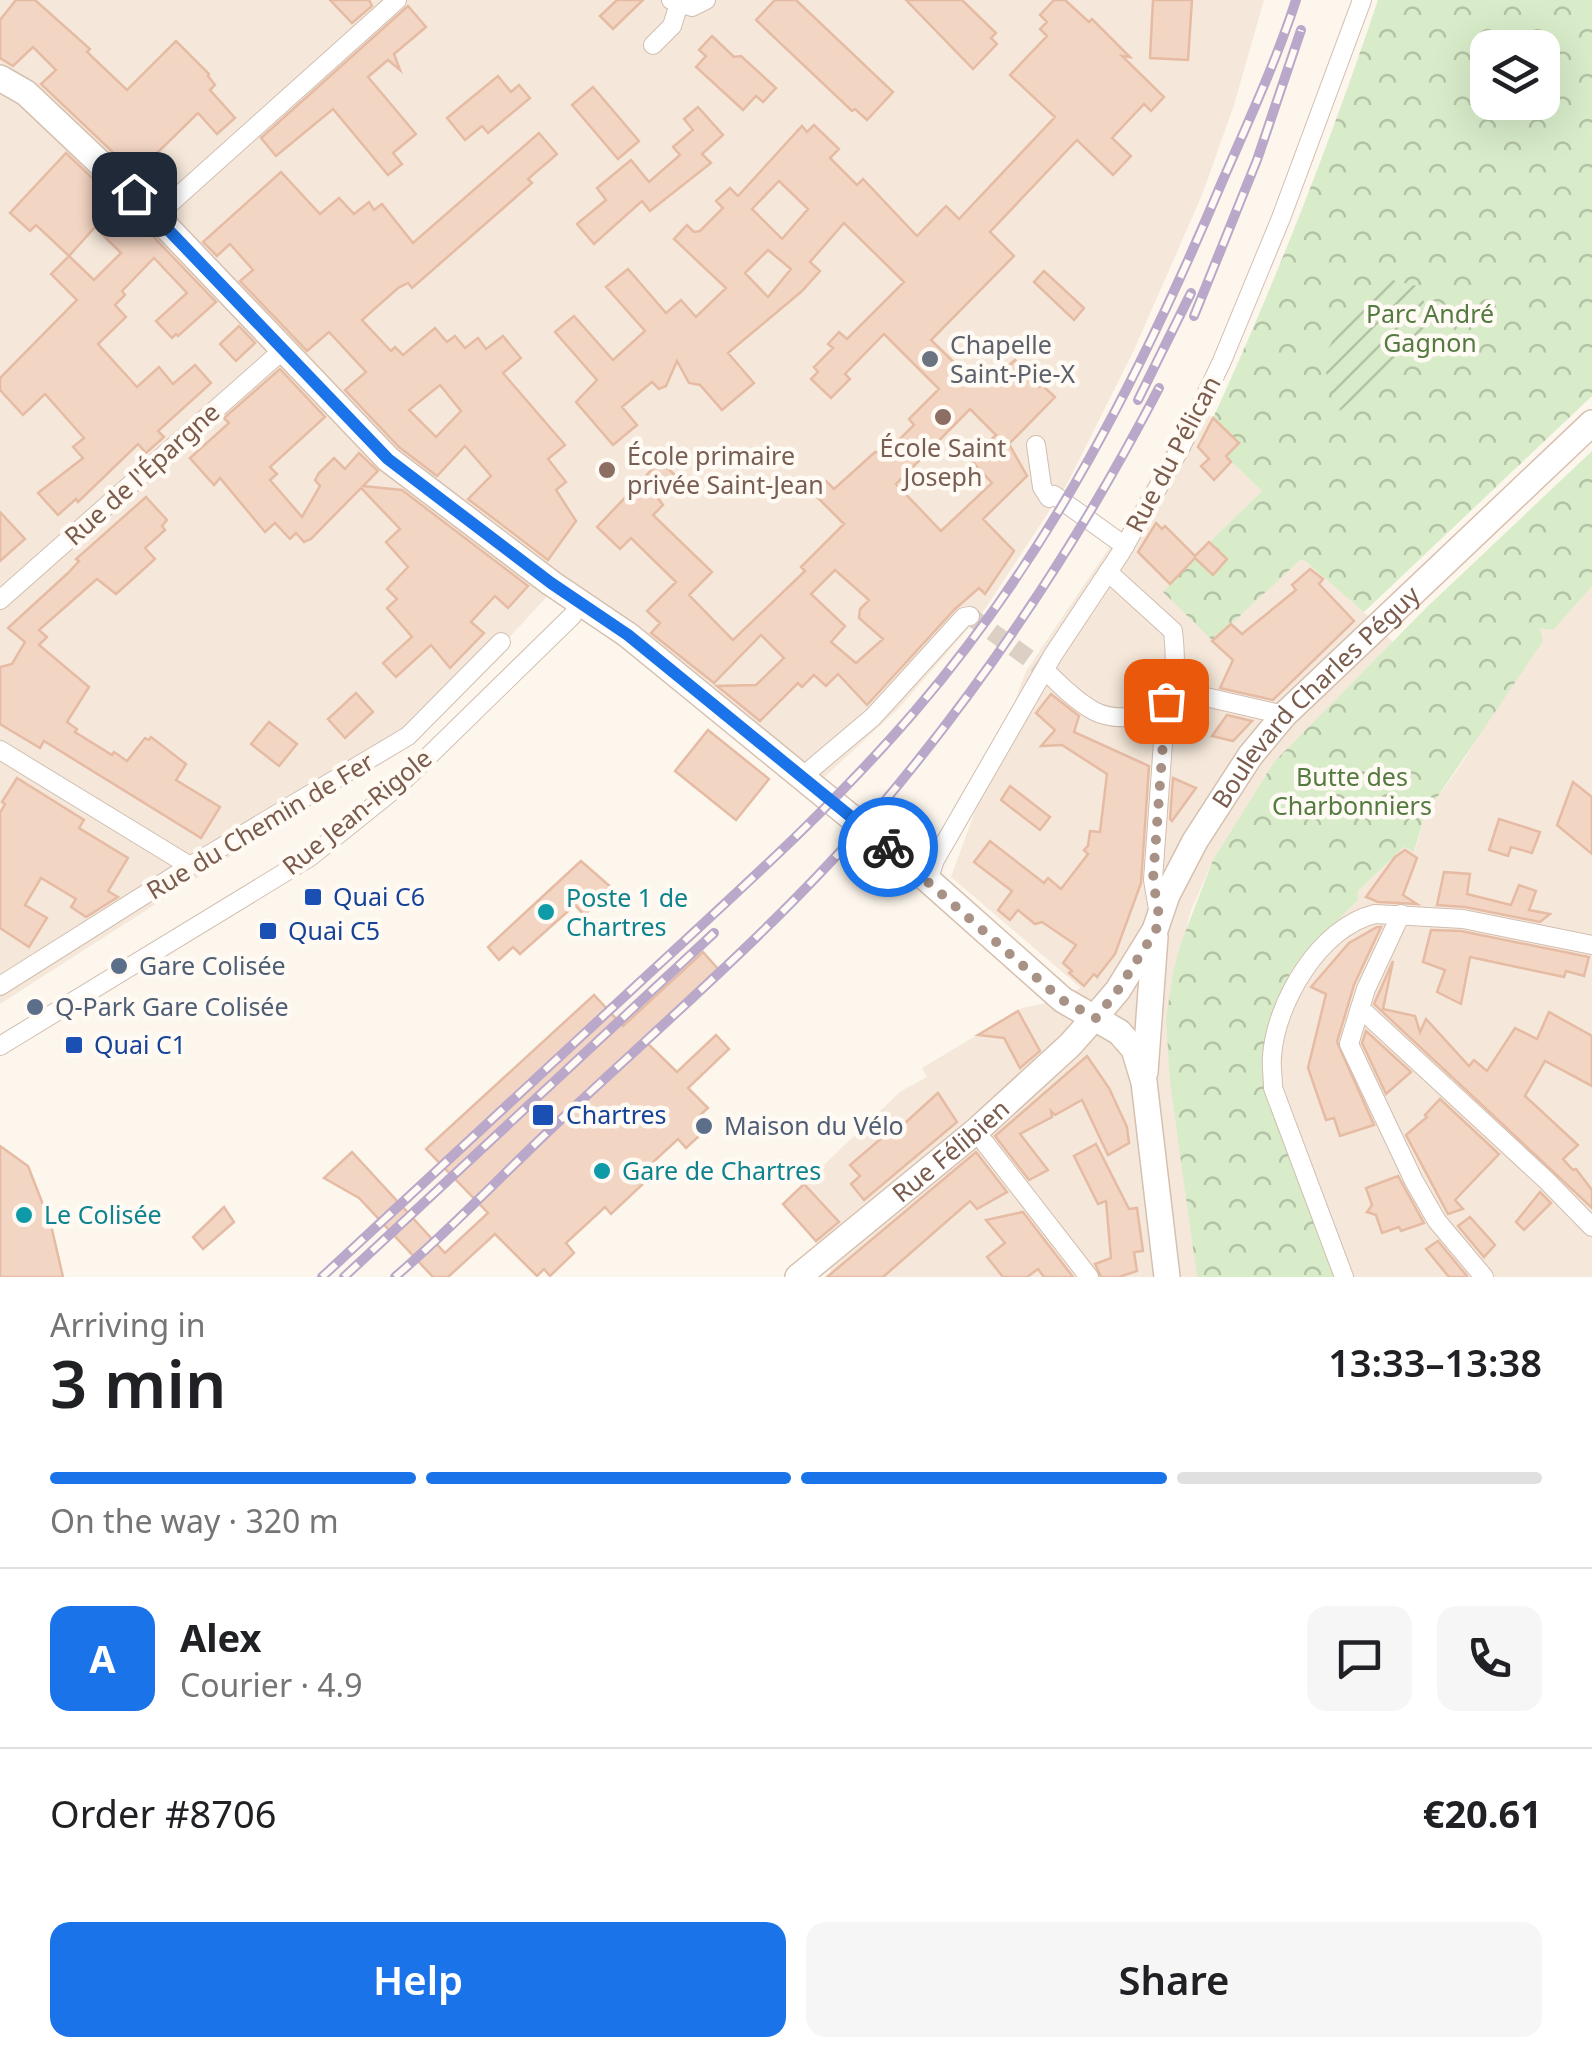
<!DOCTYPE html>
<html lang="en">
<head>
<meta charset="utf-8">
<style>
	:root { --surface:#fff; --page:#f6f6f6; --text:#202124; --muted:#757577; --line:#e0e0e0; --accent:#1a73e8 }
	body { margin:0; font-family:"Noto Sans",sans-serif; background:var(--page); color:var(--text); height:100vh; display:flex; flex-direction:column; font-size:38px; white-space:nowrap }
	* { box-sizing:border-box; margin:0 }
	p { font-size:32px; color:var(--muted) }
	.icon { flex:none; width:55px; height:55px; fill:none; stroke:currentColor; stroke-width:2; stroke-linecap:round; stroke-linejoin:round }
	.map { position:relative; height:1277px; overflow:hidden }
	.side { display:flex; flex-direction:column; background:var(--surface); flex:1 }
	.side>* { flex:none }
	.buttons { position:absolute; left:1470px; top:30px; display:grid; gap:20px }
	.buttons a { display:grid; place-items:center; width:90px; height:90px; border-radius:20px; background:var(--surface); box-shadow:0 10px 40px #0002; font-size:50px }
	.pin { position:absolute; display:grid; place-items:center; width:85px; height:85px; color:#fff; margin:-42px; border-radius:20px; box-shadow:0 5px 15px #0006 }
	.courier { position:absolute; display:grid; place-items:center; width:100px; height:100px; margin:-50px; border:8px solid #1a73e8; border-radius:50%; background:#fff; color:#222; box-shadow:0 2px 12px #0007 }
	.headline em { font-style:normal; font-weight:600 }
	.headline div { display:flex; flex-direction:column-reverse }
	.headline { display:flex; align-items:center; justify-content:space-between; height:170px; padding:0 50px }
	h1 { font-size:65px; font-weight:600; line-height:75px }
	.bar { display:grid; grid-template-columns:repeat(4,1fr); gap:15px 10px; align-content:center; height:120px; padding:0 50px }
	.bar i { height:12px; border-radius:8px; background:var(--line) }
	.bar .on { background:var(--accent) }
	.bar p { grid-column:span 4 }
	.line { display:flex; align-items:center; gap:25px; padding:0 50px; border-top:2px solid var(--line) }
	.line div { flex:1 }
	.round { display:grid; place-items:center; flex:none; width:105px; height:105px; border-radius:20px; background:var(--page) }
	.primary-button { display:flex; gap:20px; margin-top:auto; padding:20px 50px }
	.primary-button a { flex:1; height:115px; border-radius:20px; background:var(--accent); color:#fff; font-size:40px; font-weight:600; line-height:115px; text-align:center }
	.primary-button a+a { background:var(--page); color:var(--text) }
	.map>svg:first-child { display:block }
</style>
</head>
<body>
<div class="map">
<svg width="1592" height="1277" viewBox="0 0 1592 1277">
	<defs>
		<pattern id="park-crowns" width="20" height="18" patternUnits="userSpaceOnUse" patternTransform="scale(2.5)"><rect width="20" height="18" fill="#d8ecc9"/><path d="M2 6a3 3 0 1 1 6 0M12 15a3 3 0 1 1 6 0" fill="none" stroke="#b4c2a5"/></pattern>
		<pattern id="garden-furrows" width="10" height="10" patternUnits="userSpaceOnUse" patternTransform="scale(2.5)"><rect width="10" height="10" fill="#d8ecc9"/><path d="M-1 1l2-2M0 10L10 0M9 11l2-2" fill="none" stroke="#b4c2a5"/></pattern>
	</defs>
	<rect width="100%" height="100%" fill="#fdf6ec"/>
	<g fill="#f5e8da">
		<polygon points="0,0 1264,0 1234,105 1202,195 1134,350 1067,484 985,609 898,709 805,795 551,592 433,721 335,789 0,1004"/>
		<polygon points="1193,400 1239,443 1263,491 1194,556 1164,591 1213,641 1299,560 1305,561 1364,612 1393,642 1274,762 1213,860 1190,913 1166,1020 1197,1277 834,1277 815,1242 783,1204 901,1091 927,1077 922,1068 1022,1008 1042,1004 1081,988 951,877 1026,671 1126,523"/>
		<polygon points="1592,586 1592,1277 1340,1277 1269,1087 1268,1039 1280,992 1305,952 1343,913 1358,891 1404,847 1415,851 1424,817 1462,763 1540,636 1540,628 1549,627"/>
	</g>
	<g fill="url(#park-crowns)" fill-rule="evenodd">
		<path d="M 1378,0 L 1592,0 L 1592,396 L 1364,612 L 1305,561 L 1300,560 L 1213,641 L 1163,592 L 1194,557 L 1262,491 L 1226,456 L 1239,443 L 1213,418 C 1276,281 1330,143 1378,0 ZM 1488,48 L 1542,48 L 1542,102 L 1488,102 Z"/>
		<polygon points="1592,451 1592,586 1553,630 1540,628 1543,641 1424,817 1414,852 1404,847 1358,891 1358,900 1305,952 1290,973 1273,1013 1268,1039 1270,1087 1340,1277 1197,1277 1170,1082 1166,1020 1173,972 1181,943 1213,860 1274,762 1427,607"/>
	</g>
	<polygon fill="url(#garden-furrows)" points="1392,280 1417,286 1431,318 1424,338 1340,411 1322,362 1346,312"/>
	<g fill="#f3d5c3" stroke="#e6bba3" stroke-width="2.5" fill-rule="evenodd">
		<polygon points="16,0 35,0 90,49 87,52 127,90 176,41 209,74 208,76 215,85 210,90 235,118 217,134 198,113 158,152 164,158 143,181 41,84 56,70 33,47 13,66 0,58 0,20"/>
		<polygon points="330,0 369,0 372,6 352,23"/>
		<polygon points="617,0 643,0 613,29 600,16"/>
		<polygon points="775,0 796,0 893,92 867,120 855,109 852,111 756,20"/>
		<polygon points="906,0 962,0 996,33 991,38 997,44 973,69"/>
		<path d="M 1054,0 L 1065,0 L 1089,22 L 1092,19 L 1130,57 L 1122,56 L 1164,97 L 1151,111 L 1144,104 L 1112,138 L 1131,156 L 1113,175 L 1077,140 L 990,232 L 1014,256 L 931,340 L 976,384 L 988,384 L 1015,360 L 1039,387 L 1042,385 L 1055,397 L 1009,444 L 1027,476 L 983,519 L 1014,551 L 985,594 L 979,588 L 955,609 L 867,705 L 838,674 L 826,686 L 814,675 L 802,687 L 798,683 L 760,721 L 717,686 L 756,685 L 784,658 L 761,635 L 714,683 L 651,633 L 660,623 L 647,611 L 676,582 L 631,538 L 620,549 L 597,527 L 660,461 L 677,477 L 657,497 L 663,505 L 653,515 L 712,572 L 689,595 L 733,640 L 805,571 L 801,567 L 844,524 L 813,493 L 826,481 L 834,489 L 875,452 L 886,453 L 914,425 L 909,419 L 939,389 L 884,334 L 845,374 L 850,379 L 831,398 L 811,379 L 818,372 L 814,367 L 833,348 L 828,344 L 839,332 L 847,339 L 904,282 L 844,223 L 810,262 L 820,271 L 802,291 L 728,353 L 754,383 L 722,410 L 700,385 L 689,383 L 677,361 L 666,386 L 659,389 L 652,382 L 622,407 L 637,425 L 613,445 L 576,402 L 597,380 L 555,332 L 574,316 L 613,360 L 645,331 L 606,287 L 628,269 L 666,313 L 681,300 L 696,317 L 726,288 L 674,239 L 687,225 L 694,232 L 700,231 L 723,208 L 716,201 L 730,188 L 738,196 L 802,126 L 807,132 L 814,125 L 839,149 L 830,158 L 857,185 L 863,179 L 917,236 L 946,206 L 959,219 L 1055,117 L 1010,75 L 1047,36 L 1040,29 L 1047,22 L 1040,15 ZM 779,181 L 808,209 L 782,239 L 752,209 ZM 768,250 L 791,269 L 768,297 L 745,273 ZM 970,409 L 996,435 L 970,459 L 992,483 L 941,531 L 896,484 ZM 835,570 L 869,600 L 860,609 L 859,618 L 883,639 L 856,663 L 831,642 L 845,626 L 811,594 Z"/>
		<polygon points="1153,0 1192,0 1188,60 1150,58"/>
		<polygon points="408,6 426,27 394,54 400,70 388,60 368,77 416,134 393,153 402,164 388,175 333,109 276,156 261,138"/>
		<polygon points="712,36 734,57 741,56 776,88 763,102 756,96 743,110 696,67 706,56 699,50"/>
		<polygon points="498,76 511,92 519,85 530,98 488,133 482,126 465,140 447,118"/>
		<polygon points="593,87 639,141 618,159 572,105"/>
		<polygon points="698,107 723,135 702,154 711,163 650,211 642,201 594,244 577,224 606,200 597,188 631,160 649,182 680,155 673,147 693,130 684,119"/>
		<path d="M 539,133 L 557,154 L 528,179 L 532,183 L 412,288 L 408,283 L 398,288 L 362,320 L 391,351 L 395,347 L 403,355 L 435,328 L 447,342 L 455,336 L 465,348 L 478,338 L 486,349 L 503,336 L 521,358 L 503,373 L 565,445 L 548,459 L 566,482 L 556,490 L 576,521 L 548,560 L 468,499 L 491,476 L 465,446 L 437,476 L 399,447 L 345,390 L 366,372 L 329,332 L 307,351 L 240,281 L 253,270 L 230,244 L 217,256 L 203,242 L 281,172 L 320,214 L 339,198 L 354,214 L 369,202 L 374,210 L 382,204 L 413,243 ZM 440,385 L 461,411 L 436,437 L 409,410 Z"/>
		<polygon points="66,153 145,228 216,302 178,336 176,334 172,338 156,321 187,293 154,258 122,291 125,295 115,305 126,317 98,344 137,387 159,367 173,384 195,365 211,383 158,431 164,437 146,453 138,444 78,502 76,499 58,515 38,493 83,458 73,447 84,438 45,394 23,415 0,390 0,378 77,300 51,274 69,256 94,280 121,253 95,227 69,256 36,225 30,231 10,213"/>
		<polygon points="1044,271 1084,308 1074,320 1034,282"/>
		<polygon points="239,326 255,343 236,361 220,344"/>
		<polygon points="280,369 325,417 270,467 277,474 270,480 302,517 320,486 315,480 319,473 334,458 345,469 359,453 378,471 363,486 402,490 528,586 508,608 495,596 471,622 484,633 450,668 431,645 396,677 383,663 412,637 387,608 397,599 387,589 408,567 386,542 400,529 361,488 311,539 304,542 296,533 290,539 275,523 265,532 220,478 214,485 190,458 229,423 224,418"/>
		<polygon points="1213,418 1239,443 1226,456 1231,462 1214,480 1201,466 1209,459 1198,447"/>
		<polygon points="146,497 167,520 162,526 165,530 145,548 155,559 116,594 97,579 39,630 47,637 39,645 89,687 67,722 77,729 75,732 112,755 114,752 127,761 145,738 149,740 151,737 186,764 176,780 220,807 201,838 44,741 40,748 0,724 0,667 12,664 25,642 8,628 68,573 79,561 76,559"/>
		<polygon points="0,512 25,539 0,561"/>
		<polygon points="1156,523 1162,529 1165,526 1195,556 1209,542 1227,559 1213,575 1195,558 1170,584 1138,552"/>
		<polygon points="1310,569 1323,579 1319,584 1354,621 1273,700 1220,688 1233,660 1212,641 1231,624 1242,634 1296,590 1292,585"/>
		<polygon points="356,693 373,712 345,738 328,719"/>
		<polygon points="1051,694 1079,716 1074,732 1149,766 1141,883 1115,954 1097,977 1094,974 1084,986 1069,973 1072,971 1063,963 1076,945 1042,922 1035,924 1018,910 1010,920 998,910 1012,891 974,862 990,841 1044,883 1048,878 1061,889 1088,854 1084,850 1088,846 1090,831 1100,832 1107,774 1062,745 1041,746 1055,730 1036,713"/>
		<polygon points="1227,715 1252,721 1233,741 1212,736"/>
		<polygon points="269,722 297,744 279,766 251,744"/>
		<polygon points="708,730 769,779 736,820 675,771"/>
		<polygon points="17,778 84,820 79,828 128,858 108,891 118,897 86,917 71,907 76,899 41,878 25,905 47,918 29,947 0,928 0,813 5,804 2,802"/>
		<polygon points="1173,778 1196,788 1172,821 1170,819"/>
		<polygon points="1573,782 1592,797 1592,854 1557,825"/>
		<polygon points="1010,786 1050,817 1040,830 1001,800"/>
		<polygon points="1499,819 1540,832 1532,853 1511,847 1508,856 1489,850"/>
		<polygon points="1405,850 1417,858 1403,895 1417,904 1378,902 1366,897 1395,857"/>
		<polygon points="581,861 613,889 584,915 575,905 520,954 513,947 499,960 488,947"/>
		<polygon points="1444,872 1470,874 1467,894 1511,905 1519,885 1536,891 1529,910 1550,914 1540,922 1465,907 1437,905"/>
		<polygon points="1377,927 1381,927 1354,985 1337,1042 1374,1125 1340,1136 1334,1118 1326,1120 1308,1068 1326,994 1311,987 1349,943"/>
		<polygon points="1431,930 1461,931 1589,957 1584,976 1566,971 1564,977 1470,957 1461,1004 1437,992 1445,970 1423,962"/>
		<polygon points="703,952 718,969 643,1039 677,1072 716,1035 729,1049 688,1088 708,1108 700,1115 710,1126 686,1148 678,1139 638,1176 644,1183 611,1214 605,1207 566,1243 574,1253 550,1276 544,1269 537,1276 495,1234 448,1277 433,1277 359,1198 324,1178 352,1152 445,1253 488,1213 426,1149 594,995 623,1026"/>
		<polygon points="1393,961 1383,1009 1415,1016 1420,1032 1426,1019 1469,1066 1474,1060 1487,1071 1515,1028 1537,1039 1549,1012 1592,1036 1592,1086 1545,1061 1525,1096 1578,1145 1563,1159 1573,1170 1576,1169 1592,1190 1592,1208 1374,1004"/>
		<polygon points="1018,1011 1040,1051 1020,1068 1004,1038 978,1035"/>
		<polygon points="1366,1031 1411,1072 1386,1094 1362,1043"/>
		<polygon points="1087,1056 1109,1088 1127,1127 1129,1143 1108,1155 1082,1100 1055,1115 1051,1111 1052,1117 1020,1134 1048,1170 1029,1180 995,1136"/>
		<polygon points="938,1093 957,1122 864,1200 851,1184 860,1176 850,1165 891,1130 894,1133"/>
		<polygon points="1440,1099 1499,1154 1455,1200 1463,1209 1448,1214 1406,1135 1427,1117 1425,1115"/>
		<polygon points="1096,1144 1129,1209 1137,1208 1143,1251 1134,1252 1137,1271 1119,1277 1101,1277 1095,1264 1111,1258 1106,1201 1098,1204 1074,1156"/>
		<polygon points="0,1146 28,1166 51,1225 63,1277 0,1277"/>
		<polygon points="976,1152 1007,1192 977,1209 970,1201 883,1277 827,1277"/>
		<polygon points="1398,1176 1424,1223 1401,1231 1399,1227 1382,1233 1376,1215 1367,1212 1372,1205 1366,1188"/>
		<polygon points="804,1184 839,1222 816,1241 783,1204"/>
		<polygon points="1540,1192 1551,1203 1524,1230 1516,1222"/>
		<polygon points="224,1207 234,1222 203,1249 193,1237"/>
		<polygon points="1023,1212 1073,1277 1044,1277 1038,1269 1027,1277 1003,1277 987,1257 1005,1243 986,1220"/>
		<polygon points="1470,1217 1495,1245 1484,1257 1458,1226"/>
		<polygon points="1438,1241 1467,1276 1466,1277 1449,1277 1426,1249"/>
	</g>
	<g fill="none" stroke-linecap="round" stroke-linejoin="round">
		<polyline stroke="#dcd0c4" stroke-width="18" stroke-dasharray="18 9" stroke-linecap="butt" points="970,616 1045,670"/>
		<defs>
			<g id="minor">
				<polyline points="671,0 692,7 706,0"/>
				<polyline points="653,45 672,26 679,4"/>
				<polyline points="156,216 397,0"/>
				<polyline points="1036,445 1042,487 1049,498 1054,495 1125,546"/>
				<polyline points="0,600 284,349"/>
				<path d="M 1045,670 C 1059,684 1076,701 1094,711 C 1105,717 1119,718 1132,717 C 1179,711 1177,669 1173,631 L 1108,572"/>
				<polyline points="1171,689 1284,715"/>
				<polyline points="0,750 190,866"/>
				<polyline points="803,776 873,717 964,617 970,616"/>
				<polyline points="928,880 935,860 1053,655 1120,554 1181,447 1222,361 1281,218 1362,0"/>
				<polyline points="1401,914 1366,989 1360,1008 1546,1180 1592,1227"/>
				<polyline points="1159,915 1153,880 1166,701"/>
				<polyline points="0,986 190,866 408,736 501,642"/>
				<polyline points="1360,1008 1349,1044 1414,1181 1437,1221 1484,1277"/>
				<polyline points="0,1046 310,857 396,788 572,616 581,602"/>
				<polyline points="985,1143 1089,1277"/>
				<path d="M 1344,1277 L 1273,1088 C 1273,1077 1271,1066 1272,1056 C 1276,1002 1320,927 1375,914 L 1463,919 L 1592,945"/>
			</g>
			<g id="secondary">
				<polyline points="0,78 26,93 156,216 388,459 551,583 628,635 928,880 1063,1000 1119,1032 1134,1049 1144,1082 1167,1277"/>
				<polyline points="1145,1072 1155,937"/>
				<path id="s1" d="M 798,1277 L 976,1131 L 1070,1045 L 1095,1017 L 1118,990 L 1155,930 L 1167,895 L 1195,841 L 1250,756 L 1284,715 L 1592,423"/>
			</g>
		</defs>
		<use href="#minor" stroke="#d1beb0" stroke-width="20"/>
		<use href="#secondary" stroke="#d6c0b0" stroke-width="28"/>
		<use href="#minor" stroke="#fff" stroke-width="18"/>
		<use href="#secondary" stroke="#fff" stroke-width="25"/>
		<defs>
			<g id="rail">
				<polyline points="1194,316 1257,160 1301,30"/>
				<polyline points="1138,400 1191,293"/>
				<path d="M 322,1277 C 428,1179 534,1080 640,982 C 735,894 831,809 915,711 C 1050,554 1142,372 1222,182 C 1248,122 1276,62 1296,0"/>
				<polyline points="344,1277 714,933"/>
				<path d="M 395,1277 C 451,1229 501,1176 554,1126 C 664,1022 780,924 878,809 C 988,679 1081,538 1159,388"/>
			</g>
		</defs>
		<use href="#rail" stroke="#b9a8c9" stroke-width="10"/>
		<use href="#rail" stroke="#fffaf3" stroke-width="6" stroke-dasharray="19" stroke-linecap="butt"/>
	</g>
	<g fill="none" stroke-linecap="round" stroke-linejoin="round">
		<polyline stroke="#a89285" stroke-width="10" stroke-dasharray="0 18" points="888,847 1062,1000 1096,1018 1118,990 1156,930 1159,916 1153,880 1166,701"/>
		<polyline stroke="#1a73e8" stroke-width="12" points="134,194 388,459 551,583 628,635 888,847"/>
	</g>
	<circle fill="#6b7280" stroke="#fffaf3" stroke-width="4" cx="930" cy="359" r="10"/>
	<g fill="#8d6e63" stroke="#fffaf3" stroke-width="4">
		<circle cx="943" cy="417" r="10"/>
		<circle cx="607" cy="470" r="10"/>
	</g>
	<g fill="#1a4fb4" stroke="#fffaf3" stroke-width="4">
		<rect x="303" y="887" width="20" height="20" rx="5"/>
		<rect x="258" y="921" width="20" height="20" rx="5"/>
		<rect x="64" y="1035" width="20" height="20" rx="5"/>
		<rect x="531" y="1103" width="24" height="24" rx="5"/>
	</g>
	<g fill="#0f9aa8" stroke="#fffaf3" stroke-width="4">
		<circle cx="546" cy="912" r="10"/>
		<circle cx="602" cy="1171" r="10"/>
		<circle cx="24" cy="1215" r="10"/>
	</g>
	<g fill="#5c6f8a" stroke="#fffaf3" stroke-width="4">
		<circle cx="119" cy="966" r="10"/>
		<circle cx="35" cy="1007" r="10"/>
		<circle cx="704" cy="1126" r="10"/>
	</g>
	<g text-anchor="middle" stroke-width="9" stroke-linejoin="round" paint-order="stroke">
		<g font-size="25" fill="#537a41" stroke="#fffaf3">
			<text x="1430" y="323">Parc André<tspan x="1430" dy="29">Gagnon</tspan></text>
			<text x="1352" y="786">Butte des<tspan x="1352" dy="29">Charbonniers</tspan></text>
		</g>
		<g font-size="25" fill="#5b616d" stroke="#fffaf3" text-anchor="start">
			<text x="950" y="354">Chapelle<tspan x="950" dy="29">Saint-Pie-X</tspan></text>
		</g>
		<g font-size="25" fill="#785e54" stroke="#fffaf3">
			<text x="943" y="457">École Saint<tspan x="943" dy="29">Joseph</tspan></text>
			<text x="627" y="465" text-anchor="start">École primaire<tspan x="627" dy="29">privée Saint-Jean</tspan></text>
		</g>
		<g font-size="25" fill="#7a5c4d" stroke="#fffaf3">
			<text transform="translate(1173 454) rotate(-62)" y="9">Rue du Pélican</text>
			<text transform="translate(142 474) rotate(-42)" y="9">Rue de l'Épargne</text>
			<text dy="9" stroke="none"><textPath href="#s1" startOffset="788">Boulevard Charles Péguy</textPath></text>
			<text transform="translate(357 812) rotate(-39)" y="9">Rue Jean-Rigole</text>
			<text transform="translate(260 826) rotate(-31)" y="9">Rue du Chemin de Fer</text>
			<text dy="9" stroke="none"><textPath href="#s1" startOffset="198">Rue Félibien</textPath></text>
		</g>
		<g font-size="25" fill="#164399" stroke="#fffaf3" text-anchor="start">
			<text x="333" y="906">Quai C6</text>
			<text x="288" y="940">Quai C5</text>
			<text x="94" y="1054">Quai C1</text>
			<text x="566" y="1124">Chartres</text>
		</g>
		<g font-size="25" fill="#0d838f" stroke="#fffaf3" text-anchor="start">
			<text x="566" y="907">Poste 1 de<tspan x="566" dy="29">Chartres</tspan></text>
			<text x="622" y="1180">Gare de Chartres</text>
			<text x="44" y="1224">Le Colisée</text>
		</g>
		<g font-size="25" fill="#4e5e75" stroke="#fffaf3" text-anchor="start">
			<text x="139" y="975">Gare Colisée</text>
			<text x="55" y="1016">Q-Park Gare Colisée</text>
			<text x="724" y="1135">Maison du Vélo</text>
		</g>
	</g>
</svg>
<div class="buttons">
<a><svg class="icon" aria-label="layers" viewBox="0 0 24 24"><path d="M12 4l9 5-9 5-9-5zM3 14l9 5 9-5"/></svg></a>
</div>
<div class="pin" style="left:1166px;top:701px;background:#ea580c"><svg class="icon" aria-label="bag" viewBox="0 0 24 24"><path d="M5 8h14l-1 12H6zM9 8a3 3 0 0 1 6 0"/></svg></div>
<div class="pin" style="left:134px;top:194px;background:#1f2937"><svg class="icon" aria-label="home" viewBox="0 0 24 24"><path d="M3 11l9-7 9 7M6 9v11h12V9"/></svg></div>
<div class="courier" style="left:888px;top:847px"><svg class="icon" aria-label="bike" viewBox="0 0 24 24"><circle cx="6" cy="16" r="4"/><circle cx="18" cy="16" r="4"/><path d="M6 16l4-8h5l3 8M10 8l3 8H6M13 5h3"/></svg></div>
</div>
<section class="side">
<div class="headline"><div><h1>3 min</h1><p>Arriving in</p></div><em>13:33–13:38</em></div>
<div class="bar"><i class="on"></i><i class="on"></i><i class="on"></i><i></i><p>On the way · 320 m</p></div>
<div class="line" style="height:180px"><b class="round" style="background:var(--accent);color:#fff">A</b><div><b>Alex</b><p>Courier · 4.9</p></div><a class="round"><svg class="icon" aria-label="chat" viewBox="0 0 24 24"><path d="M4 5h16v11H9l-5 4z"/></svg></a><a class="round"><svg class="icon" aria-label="phone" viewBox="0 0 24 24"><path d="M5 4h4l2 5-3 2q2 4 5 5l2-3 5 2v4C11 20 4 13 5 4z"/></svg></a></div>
<div class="line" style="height:130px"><div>Order #8706</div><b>€20.61</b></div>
<div class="primary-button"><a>Help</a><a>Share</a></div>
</section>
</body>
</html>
